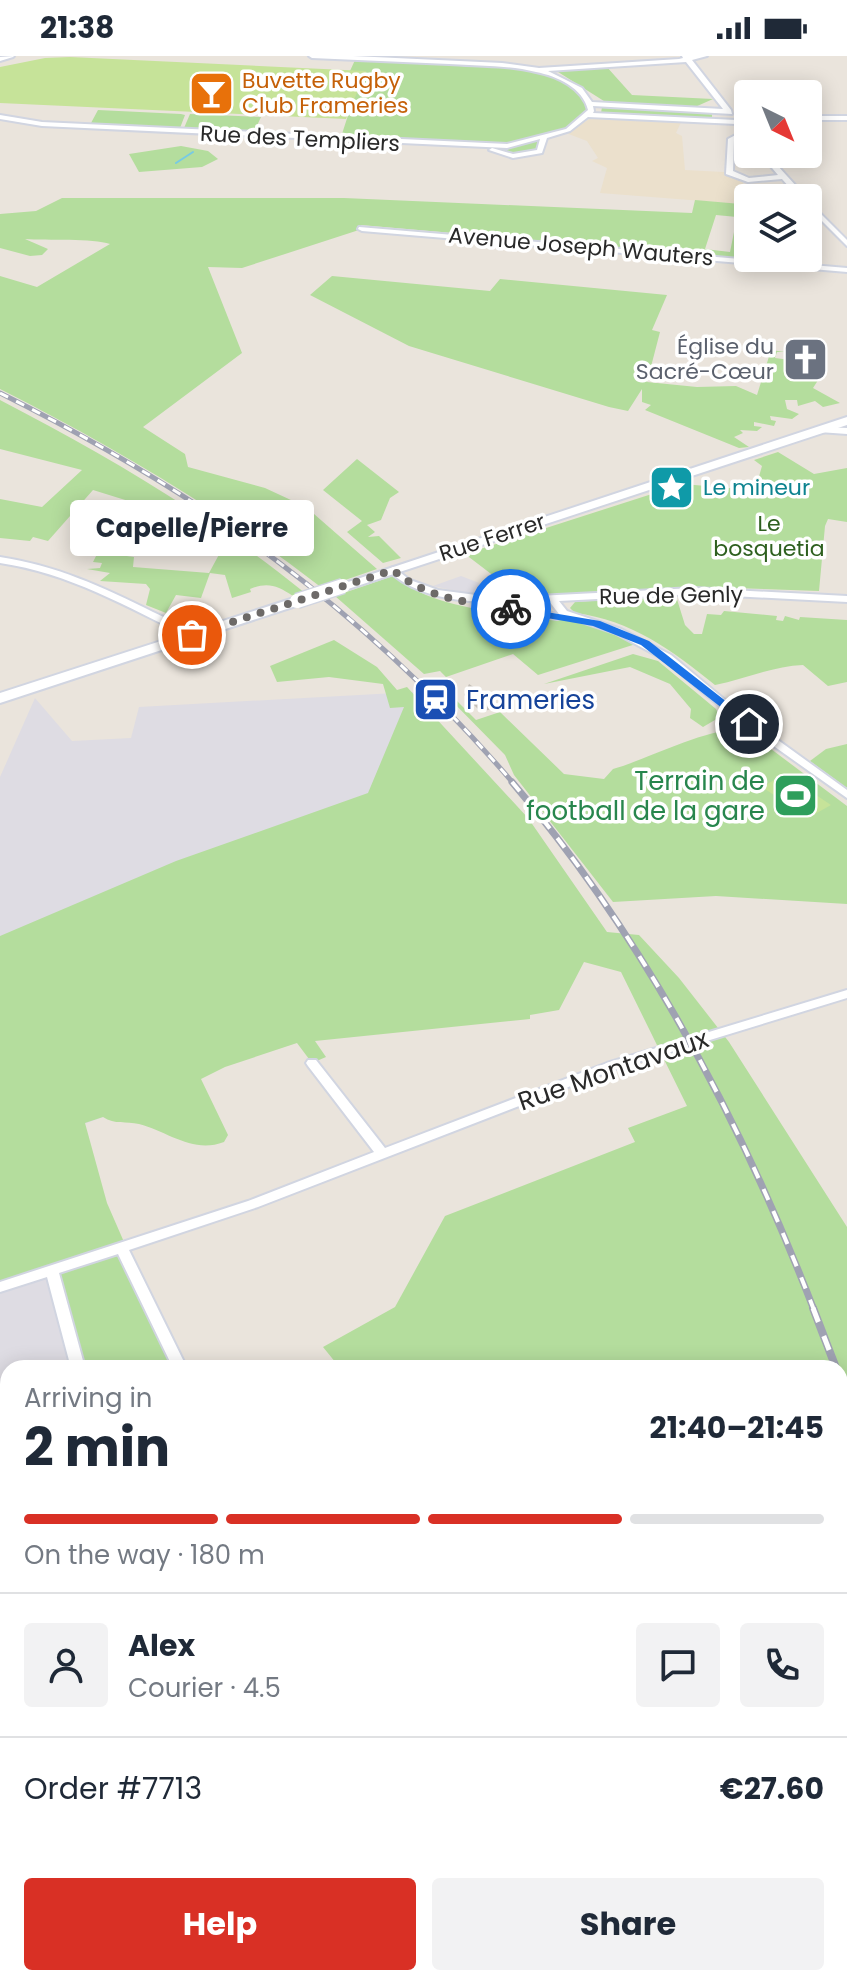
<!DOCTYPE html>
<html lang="en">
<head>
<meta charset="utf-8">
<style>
	:root { --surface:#fff; --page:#f2f2f3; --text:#1f2937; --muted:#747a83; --line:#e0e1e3; --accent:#d93025 }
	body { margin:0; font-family:Poppins,sans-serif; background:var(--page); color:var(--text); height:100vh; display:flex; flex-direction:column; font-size:30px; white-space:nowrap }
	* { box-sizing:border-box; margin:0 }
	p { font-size:26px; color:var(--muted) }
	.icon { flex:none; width:44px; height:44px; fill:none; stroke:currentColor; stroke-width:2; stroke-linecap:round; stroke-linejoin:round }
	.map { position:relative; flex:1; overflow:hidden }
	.drawer { position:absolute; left:0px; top:1304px; width:848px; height:626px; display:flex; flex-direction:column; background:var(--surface); border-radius:24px 24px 0 0; box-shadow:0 4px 20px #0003 }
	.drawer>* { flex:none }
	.needle { width:52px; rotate:137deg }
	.fabs { position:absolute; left:734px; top:24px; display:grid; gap:16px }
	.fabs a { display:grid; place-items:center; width:88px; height:88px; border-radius:8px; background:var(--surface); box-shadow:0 4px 20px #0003; font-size:40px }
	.pin { position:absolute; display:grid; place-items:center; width:68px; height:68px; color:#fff; margin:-34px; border:4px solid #fff; border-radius:50%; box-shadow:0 2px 8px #0007 }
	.courier { position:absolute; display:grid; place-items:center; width:80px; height:80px; margin:-40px; border:6px solid #1a73e8; border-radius:50%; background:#fff; color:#222; box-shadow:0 2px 10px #0007 }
	.bubble { position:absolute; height:56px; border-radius:8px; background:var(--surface); box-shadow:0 4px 20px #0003; font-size:26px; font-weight:700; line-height:56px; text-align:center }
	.headline em { font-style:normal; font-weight:700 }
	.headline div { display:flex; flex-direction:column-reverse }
	.headline { display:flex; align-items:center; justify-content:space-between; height:136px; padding:0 24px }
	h1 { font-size:52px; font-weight:700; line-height:60px }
	.bar { display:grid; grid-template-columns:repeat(4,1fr); gap:12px 8px; align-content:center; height:96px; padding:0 24px }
	.bar i { height:10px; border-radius:6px; background:var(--line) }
	.bar .on { background:var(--accent) }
	.bar p { grid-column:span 4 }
	.line { display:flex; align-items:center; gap:20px; padding:0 24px; border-top:2px solid var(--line) }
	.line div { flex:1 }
	.round { display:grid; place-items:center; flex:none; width:84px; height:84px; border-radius:8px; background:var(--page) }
	.primary-button { display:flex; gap:16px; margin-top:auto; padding:16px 24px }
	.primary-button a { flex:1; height:92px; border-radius:8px; background:var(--accent); color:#fff; font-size:32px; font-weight:700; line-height:92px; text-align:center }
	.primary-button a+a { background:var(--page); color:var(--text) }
	.status { display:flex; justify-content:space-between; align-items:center; height:56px; padding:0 40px; background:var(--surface); direction:ltr }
	.status svg { height:22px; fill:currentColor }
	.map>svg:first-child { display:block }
</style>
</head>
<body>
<div class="status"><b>21:38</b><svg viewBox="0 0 49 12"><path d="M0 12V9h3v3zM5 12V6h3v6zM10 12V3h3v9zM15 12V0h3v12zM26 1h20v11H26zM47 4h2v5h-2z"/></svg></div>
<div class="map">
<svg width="847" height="1929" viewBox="0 0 847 1929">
	<rect width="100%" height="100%" fill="#eae4dc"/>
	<g fill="#dedce3">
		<polygon points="461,520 495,533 486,541 433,530"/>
		<polygon points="414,636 598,863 104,1046 103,1061 84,1068 118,1194 81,1312 8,1312 8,1922 840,1922 847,1724 847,1929 0,1929 0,721 35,642 72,685 131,682 139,651"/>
	</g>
	<polygon fill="#ebe0cc" points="593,61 682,64 676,77 682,80 685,114 724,116 743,126 741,148 600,137 607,112 592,105 598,102 587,85 566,77"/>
	<g fill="#b4dd9d" fill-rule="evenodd">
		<path d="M 355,4 C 406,6 531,1 571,28 C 579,33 586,44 592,51 L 568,74 L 544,82 L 543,94 L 508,100 L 483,91 L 340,84 L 353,44 L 350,15 Z"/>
		<polygon points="606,10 632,39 713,43 695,51 607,47 555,14"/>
		<polygon points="602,51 712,56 712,63 601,57"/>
		<polygon points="98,54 181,58 185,59 180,72 91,67"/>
		<polygon points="190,58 261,61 254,76 184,72"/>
		<polygon points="181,90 208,95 218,103 202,111 139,116 129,98"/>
		<path d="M 62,142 L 344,142 L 692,157 L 695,144 L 741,148 L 748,148 L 748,202 L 774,202 L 773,205 L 361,169 L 362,173 L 242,212 L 208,211 L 242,297 L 143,371 L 185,398 L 188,411 L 265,432 L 306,451 L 377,513 L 322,532 C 221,454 114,391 0,333 L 0,220 L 37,231 L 110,188 C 93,182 47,185 25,183 L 48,193 L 42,199 L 30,200 L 0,192 L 0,158 L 36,155 ZM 716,159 L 737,161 L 730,196 L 705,193 Z"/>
		<polygon points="332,220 490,235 500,223 667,239 652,274 660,276 647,326 697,331 736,330 757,339 771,294 785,296 777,296 775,302 790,304 790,316 818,318 824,315 813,332 840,347 823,351 815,345 798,350 797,344 785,344 787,353 799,358 792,363 770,360 771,364 776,365 774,370 754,366 754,370 762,371 757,375 740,374 743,377 734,381 749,391 739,392 645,354 651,349 642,346 642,333 628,355 609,351 409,290 310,239"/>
		<path d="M 0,344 C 108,400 210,460 305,537 L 293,540 C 277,529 267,526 250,533 L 251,536 L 232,542 L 225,519 L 210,517 L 201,542 L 176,539 L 166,557 L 146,549 L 150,533 L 146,528 L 100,525 L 110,517 L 87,513 L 100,512 L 102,507 L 93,506 L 98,496 L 134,501 L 133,511 L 209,517 L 222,493 L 151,452 L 93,434 L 48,485 L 33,481 L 30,485 L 0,482 L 0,443 L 42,451 L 82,414 L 0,393 Z"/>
		<polygon points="778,396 814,418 847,412 847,466 828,463 825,470 819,535 702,531 540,540 503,527 465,498 683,428 741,433 758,424 762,410 754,404"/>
		<polygon points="357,403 399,436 390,442 381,464 367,469 375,476 368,481 379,480 401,502 383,507 347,476 362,465 323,434"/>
		<path d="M 393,520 C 444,560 525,556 586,567 C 604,571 622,579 639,587 L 538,619 L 513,598 L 446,621 L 440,615 L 424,618 L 335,540 Z"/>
		<path d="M 676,540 L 685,569 L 694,578 L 702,578 L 707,558 L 721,559 L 724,555 L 777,560 L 776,564 L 783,565 L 785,560 L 799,564 L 800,561 L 847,564 L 847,626 L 828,630 L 803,609 C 773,610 745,623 715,629 C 672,594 631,564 575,557 L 570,552 L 575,546 Z"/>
		<path d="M 334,584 L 377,611 L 397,634 L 407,631 L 528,762 L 607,876 L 639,879 L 679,922 L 729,986 L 847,1171 L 847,1929 L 230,1929 L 228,1922 L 840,1922 L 840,1312 L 609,1312 L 604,1306 L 592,1312 L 340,1312 L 323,1291 L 395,1251 L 445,1160 L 635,1086 L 628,1072 L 687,1050 L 621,916 L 584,906 L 559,954 L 530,959 L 530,963 L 315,985 L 326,1001 L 312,1007 L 297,987 L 225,1011 L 201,1023 L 228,1079 L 224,1086 C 193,1098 169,1076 139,1068 C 126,1065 115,1069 103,1061 L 85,1067 L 107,1147 L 179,1312 L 78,1312 L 52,1215 L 0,1231 L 0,880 L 176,805 L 368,737 L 404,651 L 390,652 L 383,628 L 329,621 L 277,626 L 270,610 Z"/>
		<polygon points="633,598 658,605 716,653 720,661 703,671 690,662 691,653 670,628 630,611 544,628"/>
		<path d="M 449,637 L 476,664 L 500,656 L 564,718 L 604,723 L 613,713 C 650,703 712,668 747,675 L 847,750 L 847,848 L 716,840 L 613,846 L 514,719 L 505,699 L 446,639 Z"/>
		<polygon points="847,688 847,732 810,705 826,693"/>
	</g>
	<g fill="#c6e399">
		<polygon points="45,2 70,1 366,15 346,63 0,47 0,11"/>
		<polygon points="785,718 831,749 808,762 762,731"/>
	</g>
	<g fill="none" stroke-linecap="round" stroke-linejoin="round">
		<polyline stroke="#77cae4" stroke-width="2" points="176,107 193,96"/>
		<polyline stroke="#77cae4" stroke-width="5" points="683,1922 683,1929"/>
	</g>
	<polygon fill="#c3beb7" points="469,628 478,634 495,652 481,656 464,639"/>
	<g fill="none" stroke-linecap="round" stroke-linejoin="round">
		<defs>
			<g id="street">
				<polygon points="14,0 13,1 0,5 0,1"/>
				<path d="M 309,0 L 353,0 L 502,7 L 539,12 L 679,3 L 683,2 L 682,0 L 707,0 L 692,4 L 731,54 L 732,58 L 593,50 L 594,55 L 593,57 L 736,64 L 739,66 L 736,68 L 588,61 L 570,75 L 547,82 L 542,97 L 513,102 L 489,94 L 492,92 L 513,98 L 537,94 L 540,83 L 507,92 L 42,70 L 0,63 L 0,59 L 42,66 L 507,88 L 566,73 L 588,54 C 583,32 557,20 536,16 C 508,9 478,10 449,8 C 403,6 358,4 312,2 ZM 686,6 L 723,53 L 592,46 L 582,32 L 548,15 Z"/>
				<rect x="808" y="60" width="39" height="4"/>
				<polygon points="745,74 748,75 747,77 734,84 733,115 749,122 778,119 760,98 767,98 807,142 799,142 782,123 748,126 726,118 728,83"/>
				<polygon points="808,145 847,184 847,190 808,151"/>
				<polygon points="359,171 847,212 847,216 362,175 358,173"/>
				<polygon points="822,371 847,372 847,378 819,376 818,374"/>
				<path d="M 0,501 C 55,509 103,531 153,556 C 167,563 184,569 197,579 L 192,582 L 189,581 C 127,551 69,517 0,507 Z"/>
				<path d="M 393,511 L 410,524 L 438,534 L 499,542 L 694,532 L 847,540 L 847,546 L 694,538 L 559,545 L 567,555 L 621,573 L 671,599 L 742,658 L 847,734 L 847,742 L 734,662 L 663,603 L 615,577 L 561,559 L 560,562 L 557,563 L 496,554 L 491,551 L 496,548 L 559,558 L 549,545 C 501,548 424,551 388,514 Z"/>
				<polygon points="847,934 847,942 615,1013 258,1151 129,1194 187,1312 173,1312 118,1198 59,1217 85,1312 71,1312 47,1221 0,1236 0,1226 248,1145 374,1096 308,1010 306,1007 308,1004 316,1004 385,1092 607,1007"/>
				<polygon points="219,1922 237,1922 239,1929 221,1929"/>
			</g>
			<g id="secondary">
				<polygon points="847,361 847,369 348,533 338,533 336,530"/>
				<polygon points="297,541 302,542 302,548 0,647 0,637"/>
			</g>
		</defs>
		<use href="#street" stroke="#d1d5e1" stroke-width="4"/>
		<use href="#secondary" stroke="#d1d5e1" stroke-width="4"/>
		<use href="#street" fill="#fff" fill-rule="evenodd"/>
		<use href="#secondary" fill="#fff" fill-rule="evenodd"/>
		<defs>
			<path id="rail-far2" d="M 0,337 C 204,439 365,554 514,728"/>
			<path id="rail-far1" d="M 512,726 C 644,881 741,1065 814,1254"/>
			<g id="rail">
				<polyline points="813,1252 836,1312"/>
				<polyline points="840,1325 847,1344"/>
				<polyline points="840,1361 847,1384"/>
			</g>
		</defs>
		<use href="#rail-far2" stroke="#9fa2b2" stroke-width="5"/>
		<use href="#rail-far1" stroke="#9fa2b2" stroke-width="7"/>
		<use href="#rail" stroke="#9fa2b2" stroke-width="8"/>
		<use href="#rail-far2" stroke="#fff" stroke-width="3" stroke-dasharray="9" stroke-linecap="butt"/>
		<use href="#rail-far1" stroke="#fff" stroke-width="4" stroke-dasharray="12" stroke-linecap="butt"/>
		<use href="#rail" stroke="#fff" stroke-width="5" stroke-dasharray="15" stroke-linecap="butt"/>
		<defs>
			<polyline id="secondary-bridge" points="297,545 343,530"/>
		</defs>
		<use href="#secondary-bridge" stroke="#d1d5e1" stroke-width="17" stroke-linecap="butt"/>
		<use href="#secondary-bridge" stroke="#fff" stroke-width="14"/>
	</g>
	<polygon fill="#1a73e8" points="511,550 600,565 649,585 755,668 745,670 641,589 593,570 507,555"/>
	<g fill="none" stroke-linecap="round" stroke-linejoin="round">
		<path stroke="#6d6a68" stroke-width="8" stroke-dasharray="0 14.4" d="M 192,579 L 393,514 C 425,542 469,547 511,553"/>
	</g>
	<defs>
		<symbol id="bar-square" viewBox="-11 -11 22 22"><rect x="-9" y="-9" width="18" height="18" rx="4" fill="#e8710a" stroke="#fff"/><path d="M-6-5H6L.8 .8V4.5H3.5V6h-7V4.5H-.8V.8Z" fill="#fff"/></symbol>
		<symbol id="church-square" viewBox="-11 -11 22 22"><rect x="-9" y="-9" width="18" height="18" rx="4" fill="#6b7280" stroke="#fff"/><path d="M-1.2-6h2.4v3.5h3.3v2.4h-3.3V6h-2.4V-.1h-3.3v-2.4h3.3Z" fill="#fff"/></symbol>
		<symbol id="sight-square" viewBox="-11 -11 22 22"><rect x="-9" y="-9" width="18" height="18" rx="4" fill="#0f9aa8" stroke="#fff"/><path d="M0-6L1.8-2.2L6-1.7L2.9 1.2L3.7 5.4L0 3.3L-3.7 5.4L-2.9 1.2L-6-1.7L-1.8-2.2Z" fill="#fff"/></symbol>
		<symbol id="station-square" viewBox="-11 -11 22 22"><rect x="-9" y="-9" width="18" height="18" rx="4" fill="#1a4fb4" stroke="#fff"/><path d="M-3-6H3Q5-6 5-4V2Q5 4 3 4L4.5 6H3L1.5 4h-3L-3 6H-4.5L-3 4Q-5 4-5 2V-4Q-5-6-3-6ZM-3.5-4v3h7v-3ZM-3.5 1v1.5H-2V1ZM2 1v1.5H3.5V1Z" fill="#fff"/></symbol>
		<symbol id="stadium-square" viewBox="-11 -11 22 22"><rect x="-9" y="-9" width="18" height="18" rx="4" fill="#2e9e5b" stroke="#fff"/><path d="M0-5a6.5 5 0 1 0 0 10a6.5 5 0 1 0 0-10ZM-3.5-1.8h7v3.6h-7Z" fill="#fff"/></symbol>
	</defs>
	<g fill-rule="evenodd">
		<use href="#bar-square" x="186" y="12" width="51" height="51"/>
		<use href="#church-square" x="780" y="278" width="51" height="51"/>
		<use href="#sight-square" x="646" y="406" width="51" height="51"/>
		<use href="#station-square" x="410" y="618" width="51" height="51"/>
		<use href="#stadium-square" x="770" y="714" width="51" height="51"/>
	</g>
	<g text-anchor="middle" stroke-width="7" stroke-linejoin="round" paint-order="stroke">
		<g font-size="22" fill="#c56008" stroke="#fff" text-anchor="start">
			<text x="242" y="32">Buvette Rugby<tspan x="242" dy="25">Club Frameries</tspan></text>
		</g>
		<g font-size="22" fill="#292929" stroke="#fff">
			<text transform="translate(300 82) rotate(3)" y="8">Rue des Templiers</text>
			<text transform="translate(581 190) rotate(5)" y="8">Avenue Joseph Wauters</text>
			<text transform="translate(492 481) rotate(-18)" y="8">Rue Ferrer</text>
			<text transform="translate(671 539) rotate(-1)" y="8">Rue de Genly</text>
		</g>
		<g font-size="22" fill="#5b616d" stroke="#fff" text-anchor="end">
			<text x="774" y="298">Église du<tspan x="774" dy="25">Sacré-Cœur</tspan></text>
		</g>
		<g font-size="22" fill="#0d838f" stroke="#fff" text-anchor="start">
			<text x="703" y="439">Le mineur</text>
		</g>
		<g font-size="22" fill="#2e601f" stroke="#fff">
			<text x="769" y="475">Le<tspan x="769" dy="25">bosquetia</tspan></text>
		</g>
		<g font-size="26" fill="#164399" stroke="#fff" text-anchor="start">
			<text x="466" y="653">Frameries</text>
		</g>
		<g font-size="26" fill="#27864d" stroke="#fff" text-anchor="end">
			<text x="765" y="734">Terrain de<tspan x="765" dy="30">football de la gare</tspan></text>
		</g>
		<g font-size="26" fill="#292929" stroke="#fff">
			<text transform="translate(613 1014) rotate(-19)" y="9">Rue Montavaux</text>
		</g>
	</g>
</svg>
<div class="fabs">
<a><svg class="needle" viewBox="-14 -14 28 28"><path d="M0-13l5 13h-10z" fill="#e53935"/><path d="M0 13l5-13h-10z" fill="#747a83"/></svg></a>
<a><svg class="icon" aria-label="layers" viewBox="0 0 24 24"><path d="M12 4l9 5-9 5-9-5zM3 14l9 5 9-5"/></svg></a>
</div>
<div class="pin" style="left:192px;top:579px;background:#ea580c"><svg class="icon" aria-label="bag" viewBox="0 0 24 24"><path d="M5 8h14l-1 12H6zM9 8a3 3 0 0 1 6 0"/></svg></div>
<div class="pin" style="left:749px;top:668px;background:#1f2937"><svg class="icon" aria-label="home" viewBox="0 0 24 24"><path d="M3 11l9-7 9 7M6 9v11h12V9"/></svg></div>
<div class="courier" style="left:511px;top:553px"><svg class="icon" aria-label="bike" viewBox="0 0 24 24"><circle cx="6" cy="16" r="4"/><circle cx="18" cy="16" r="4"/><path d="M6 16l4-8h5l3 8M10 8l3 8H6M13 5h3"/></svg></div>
<div class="bubble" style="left:70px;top:444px;width:244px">Capelle/Pierre</div>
<section class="drawer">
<div class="headline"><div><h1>2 min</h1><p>Arriving in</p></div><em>21:40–21:45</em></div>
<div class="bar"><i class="on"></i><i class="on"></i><i class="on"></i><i></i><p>On the way · 180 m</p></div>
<div class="line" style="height:144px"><a class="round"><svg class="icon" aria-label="person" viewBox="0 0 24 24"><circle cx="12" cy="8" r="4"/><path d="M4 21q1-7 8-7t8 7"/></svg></a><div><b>Alex</b><p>Courier · 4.5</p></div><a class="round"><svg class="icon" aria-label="chat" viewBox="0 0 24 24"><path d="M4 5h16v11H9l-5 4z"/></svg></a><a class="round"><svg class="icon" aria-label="phone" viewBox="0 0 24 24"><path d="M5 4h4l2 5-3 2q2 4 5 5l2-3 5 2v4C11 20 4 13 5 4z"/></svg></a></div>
<div class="line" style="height:104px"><div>Order #7713</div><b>€27.60</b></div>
<div class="primary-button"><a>Help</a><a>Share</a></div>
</section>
</div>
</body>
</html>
